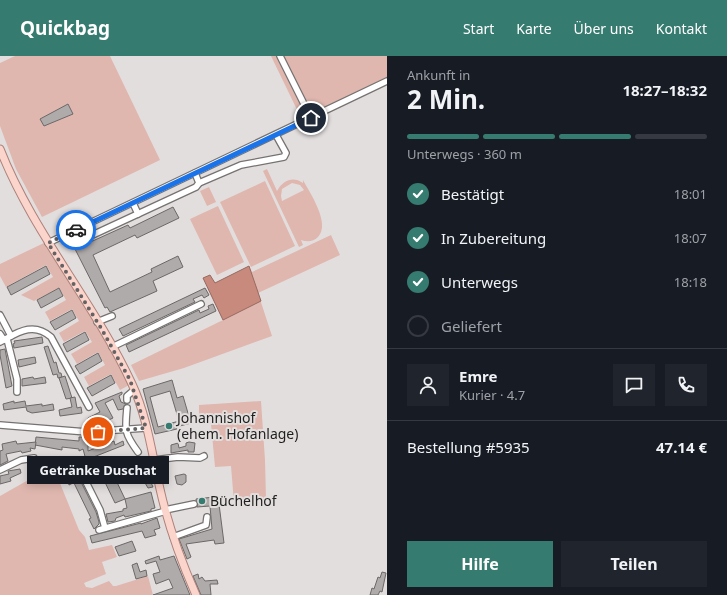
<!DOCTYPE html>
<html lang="de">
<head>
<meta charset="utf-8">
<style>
	:root { --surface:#171b24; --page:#20242c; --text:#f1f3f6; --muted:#9ea1a6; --line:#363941; --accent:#367b70 }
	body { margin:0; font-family:"Noto Sans",sans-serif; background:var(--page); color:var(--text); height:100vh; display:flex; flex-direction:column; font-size:15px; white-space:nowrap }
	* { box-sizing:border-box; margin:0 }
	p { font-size:13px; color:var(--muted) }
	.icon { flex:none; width:22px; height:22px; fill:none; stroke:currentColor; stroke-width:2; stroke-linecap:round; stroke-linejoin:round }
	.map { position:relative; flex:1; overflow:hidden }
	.drawer { display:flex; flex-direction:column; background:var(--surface); width:340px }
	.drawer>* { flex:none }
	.pin { position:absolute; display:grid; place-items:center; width:34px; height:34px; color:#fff; margin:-17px; border:2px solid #fff; border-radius:50%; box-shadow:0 1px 4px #0007 }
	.courier { position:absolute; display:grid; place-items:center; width:40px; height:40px; margin:-20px; border:3px solid #1a73e8; border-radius:50%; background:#fff; color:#222; box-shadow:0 1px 5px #0007 }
	.bubble { position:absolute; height:28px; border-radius:0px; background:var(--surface); box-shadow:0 2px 10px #0003; font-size:13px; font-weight:700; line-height:28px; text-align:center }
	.overview em { font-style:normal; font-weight:700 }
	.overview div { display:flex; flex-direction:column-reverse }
	.overview { display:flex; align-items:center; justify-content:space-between; height:68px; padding:0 20px }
	h1 { font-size:26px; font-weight:700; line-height:30px }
	.bar { display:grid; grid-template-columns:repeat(4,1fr); gap:6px 4px; align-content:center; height:48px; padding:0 20px }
	.bar i { height:5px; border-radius:3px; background:var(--line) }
	.bar .selected { background:var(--accent) }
	.bar p { grid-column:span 4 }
	.line { display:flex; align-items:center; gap:10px; padding:0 20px; border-top:1px solid var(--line) }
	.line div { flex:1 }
	.round { display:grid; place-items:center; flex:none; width:42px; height:42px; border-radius:0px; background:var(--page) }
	ol { padding:0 20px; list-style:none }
	li { display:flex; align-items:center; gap:12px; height:44px }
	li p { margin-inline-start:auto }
	li .icon { padding:4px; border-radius:50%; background:var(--accent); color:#fff; stroke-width:4 }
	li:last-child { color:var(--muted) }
	li i { width:22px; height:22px; border:2px solid var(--line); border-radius:50% }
	.button { display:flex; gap:8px; margin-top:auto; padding:8px 20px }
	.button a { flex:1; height:46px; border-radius:0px; background:var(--accent); color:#fff; font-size:16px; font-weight:700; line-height:46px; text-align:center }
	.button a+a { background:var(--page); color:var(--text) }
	header { display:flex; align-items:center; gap:24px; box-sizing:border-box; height:56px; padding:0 20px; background:var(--accent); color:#fff }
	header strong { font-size:19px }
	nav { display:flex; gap:22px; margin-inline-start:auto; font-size:14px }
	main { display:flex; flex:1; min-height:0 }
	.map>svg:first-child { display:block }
</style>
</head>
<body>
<header>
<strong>Quickbag</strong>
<nav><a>Start</a><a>Karte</a><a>Über uns</a><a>Kontakt</a></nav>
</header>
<main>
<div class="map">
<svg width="387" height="539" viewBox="0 0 387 539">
	<rect width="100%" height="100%" fill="#e3dede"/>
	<g fill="#dfb7af" fill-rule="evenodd">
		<polygon points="15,0 110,0 160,104 42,161 16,113 0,70 0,7"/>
		<polygon points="271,0 387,0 387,23 302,64"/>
		<path d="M 267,113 L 277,135 C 283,124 293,120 303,127 L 303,124 C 310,137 331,168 318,181 C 313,186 307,186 301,184 L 303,189 L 299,191 L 263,115 ZM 292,127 L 300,129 L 304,134 L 282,145 L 281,140 L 282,133 Z"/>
		<polygon points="265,125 295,190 251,211 220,146"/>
		<polygon points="209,131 216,146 207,150 200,135"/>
		<polygon points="218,150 244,206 217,219 190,163"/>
		<polygon points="331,179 340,199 258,237 272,280 184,312 139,325 131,309 223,264 203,222 210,219 215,227 249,210 252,216"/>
		<polygon points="46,186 131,328 120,334 111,318 89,330 84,321 105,309 98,296 77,308 71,298 92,286 85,275 64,286 59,277 79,265 72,253 50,265 45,256 66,244 59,232 34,245 21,239 53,221 46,209 6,231 0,220 0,208"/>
		<polygon points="261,345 265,404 266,443 234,447 231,410 215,411 211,368 199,367 199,349"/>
		<polygon points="53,410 79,474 85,481 89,494 112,489 117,501 102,506 106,518 84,527 86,531 92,532 109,525 113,530 116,530 148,520 153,539 0,539 0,440"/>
	</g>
	<polygon fill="#c88a7d" stroke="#966a61" points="249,210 261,245 223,264 203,222 210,219 215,227"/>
	<g fill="#afabaa" stroke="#6c6868" fill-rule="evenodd">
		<polygon points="68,48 73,58 44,70 40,63"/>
		<polygon points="173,151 179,162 137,182 135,179 93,199 110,236 152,216 151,213 178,200 183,211 153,225 157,235 110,256 107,251 105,252 75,193 128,169 130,172"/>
		<polygon points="46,210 50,218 11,239 7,231"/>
		<polygon points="59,232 63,240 41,252 37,244"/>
		<polygon points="205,232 209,239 204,242 202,239 193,243 195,246 123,280 119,273"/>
		<polygon points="213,248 216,255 129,296 126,289 199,254 200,257 209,253 208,250"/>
		<polygon points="72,254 76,262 55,274 50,266"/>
		<polygon points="85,276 89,284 67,296 63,288"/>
		<polygon points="42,281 43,287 14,292 13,288 15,287 14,285"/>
		<polygon points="48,290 54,307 56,306 59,317 61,317 62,321 58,322 57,318 53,319 44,291"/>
		<polygon points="5,293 12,330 6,332 0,299 0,294"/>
		<polygon points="98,297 102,305 80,318 75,310"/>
		<polygon points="35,301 36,307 19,311 18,304"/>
		<polygon points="111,319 115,327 92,340 87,332"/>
		<polygon points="65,320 72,342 66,343 59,322"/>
		<polygon points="33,321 34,323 45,321 46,327 22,330 22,323"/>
		<path d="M 172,324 L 177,342 L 183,340 L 190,364 L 194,362 L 195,366 L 176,371 L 177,373 L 155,378 L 143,333 ZM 170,335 L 179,365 L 158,371 L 150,341 Z"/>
		<polygon points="122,336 122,338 119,340 121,346 126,348 123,353 118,354 113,343 105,347 113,362 100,368 89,370 88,362 100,356 95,347"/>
		<polygon points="75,341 77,352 81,351 82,357 60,360 59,354 72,351 70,342"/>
		<polygon points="14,345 14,347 25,345 26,350 42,348 42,350 53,348 54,354 32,357 27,355 26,351 4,354 3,348"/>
		<polygon points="36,381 79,385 79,381 88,381 88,395 114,385 115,389 123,385 124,389 86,404 83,393 79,395 79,393 62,391 62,394 35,389"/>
		<polygon points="16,385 17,388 36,386 35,393 30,392 31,395 22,397 21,395 6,398 8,405 0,409 0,395 3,394 2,388"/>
		<polygon points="189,386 195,387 194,396 188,396 188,394 171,397 171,389 178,387 179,392 186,390 186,387"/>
		<polygon points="137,400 139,400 153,431 148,432 134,408 113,418 125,443 151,436 155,452 151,453 151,455 125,461 124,459 116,462 115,465 108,466 106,458 123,455 123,453 127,452 125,443 115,447 101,418"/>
		<polygon points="84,404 87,410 84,414 70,420 73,427 69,429 68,425 64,427 59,416"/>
		<polygon points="20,413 21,417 10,422 11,425 0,428 0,420 9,418 8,415"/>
		<polygon points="184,418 186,419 186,426 182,429 177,428 175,420"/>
		<polygon points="80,424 96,456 99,466 99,468 94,473 89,463 91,462 74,427"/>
		<polygon points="214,441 214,443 227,441 227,446 219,448 224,487 215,488 214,484 186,488 191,501 187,503 179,483 212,473 210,450 197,451 196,443"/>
		<polygon points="157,462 160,472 154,474 156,479 145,482 142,475 92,487 90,480 141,467 141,468"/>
		<polygon points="132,485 136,495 119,500 115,491"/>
		<polygon points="159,500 160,504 174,500 190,539 153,539 173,532 169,523 156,528 153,518 160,516 156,505 146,508 145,505"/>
		<polygon points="137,507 140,516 146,514 147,520 136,523 132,509"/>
		<polygon points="382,516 386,517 382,536 380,535 378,539 370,539 372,532 374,533 378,521 380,522"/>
		<polygon points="198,518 199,523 202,521 205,525 217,524 218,528 210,528 211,539 201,539 193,520"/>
	</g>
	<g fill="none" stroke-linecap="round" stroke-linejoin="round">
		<defs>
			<g id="minor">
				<polyline points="280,0 311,62"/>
				<polyline points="199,127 241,109 284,101 286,97 276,79"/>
				<polyline points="133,147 138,158"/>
				<polyline points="79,173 83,181 86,182 196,131 199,127 195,117"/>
				<polyline points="48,187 387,25"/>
				<polyline points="0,259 11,280"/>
				<polyline points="97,266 112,260"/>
				<polyline points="0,278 4,284"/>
				<polyline points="7,283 17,323 17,336"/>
				<path d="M 0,286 C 17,277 33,265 51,281 L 89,351"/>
				<polyline points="112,291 201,248"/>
				<polyline points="127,344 127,340 134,334"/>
				<path d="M 127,352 C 125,374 124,377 138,396"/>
				<polyline points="0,369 87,376 146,372"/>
				<polyline points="154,404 178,401 200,402 204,400"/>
				<polyline points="0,414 21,404 34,402"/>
				<polyline points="83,420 100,454 105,472"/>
				<polyline points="165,454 194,448"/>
				<polyline points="99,474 166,455"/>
				<polyline points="173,481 206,469 207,461"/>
			</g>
			<path id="major" d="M 0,93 C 33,177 94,246 132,328 C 147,360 152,398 160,433 C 168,469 181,505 196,539"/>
		</defs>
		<use href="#minor" stroke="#757271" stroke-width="8"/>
		<use href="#major" stroke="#ad8279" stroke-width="9"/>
		<use href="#minor" stroke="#fff" stroke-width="5.5"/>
		<use href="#major" stroke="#fbd4cc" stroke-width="7"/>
	</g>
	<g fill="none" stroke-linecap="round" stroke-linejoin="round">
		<polyline stroke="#646262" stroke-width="4" stroke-dasharray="0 7.2" points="76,174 48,187 101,272 130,324 146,372 98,376"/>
		<polyline stroke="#1a73e8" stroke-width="5" points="76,174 311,62"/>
	</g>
	<g fill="#367b70" stroke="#e3dede" stroke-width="1.5">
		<circle cx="169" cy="370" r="4"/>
		<circle cx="202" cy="445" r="4"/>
	</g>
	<g text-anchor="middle" stroke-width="4" stroke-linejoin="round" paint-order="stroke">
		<g font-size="14" fill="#201f1f" stroke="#e3dede" text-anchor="start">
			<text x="177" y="367">Johannishof<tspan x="177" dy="16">(ehem. Hofanlage)</tspan></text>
			<text x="210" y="450">Büchelhof</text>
		</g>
	</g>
</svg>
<div class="pin" style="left:98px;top:376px;background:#ea580c"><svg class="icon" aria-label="bag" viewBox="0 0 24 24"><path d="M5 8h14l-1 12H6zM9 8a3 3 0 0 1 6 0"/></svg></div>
<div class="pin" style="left:311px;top:62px;background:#1f2937"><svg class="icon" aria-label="home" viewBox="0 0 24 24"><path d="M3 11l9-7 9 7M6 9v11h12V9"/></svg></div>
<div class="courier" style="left:76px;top:174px"><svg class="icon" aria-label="car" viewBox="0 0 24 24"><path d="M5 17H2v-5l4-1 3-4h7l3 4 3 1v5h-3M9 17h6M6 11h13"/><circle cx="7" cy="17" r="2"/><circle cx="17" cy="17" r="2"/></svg></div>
<div class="bubble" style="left:27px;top:400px;width:142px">Getränke Duschat</div>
</div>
<section class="drawer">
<div class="overview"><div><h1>2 Min.</h1><p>Ankunft in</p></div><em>18:27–18:32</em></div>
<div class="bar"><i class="selected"></i><i class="selected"></i><i class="selected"></i><i></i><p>Unterwegs · 360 m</p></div>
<ol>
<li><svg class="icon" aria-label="check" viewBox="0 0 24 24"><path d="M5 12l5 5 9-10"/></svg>Bestätigt<p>18:01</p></li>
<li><svg class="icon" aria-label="check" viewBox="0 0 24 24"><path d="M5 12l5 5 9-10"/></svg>In Zubereitung<p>18:07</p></li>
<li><svg class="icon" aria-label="check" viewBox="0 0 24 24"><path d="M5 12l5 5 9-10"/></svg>Unterwegs<p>18:18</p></li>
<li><i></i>Geliefert</li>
</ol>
<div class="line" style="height:72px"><a class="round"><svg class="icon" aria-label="person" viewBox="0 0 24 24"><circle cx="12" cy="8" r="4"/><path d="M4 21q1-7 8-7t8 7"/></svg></a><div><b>Emre</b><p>Kurier · 4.7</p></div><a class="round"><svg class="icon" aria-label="chat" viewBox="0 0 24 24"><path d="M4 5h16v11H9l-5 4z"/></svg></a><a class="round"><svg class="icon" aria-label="phone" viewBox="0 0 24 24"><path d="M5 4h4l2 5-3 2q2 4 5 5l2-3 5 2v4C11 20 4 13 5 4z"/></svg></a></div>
<div class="line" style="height:52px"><div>Bestellung #5935</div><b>47.14 €</b></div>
<div class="button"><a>Hilfe</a><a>Teilen</a></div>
</section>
</main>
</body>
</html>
